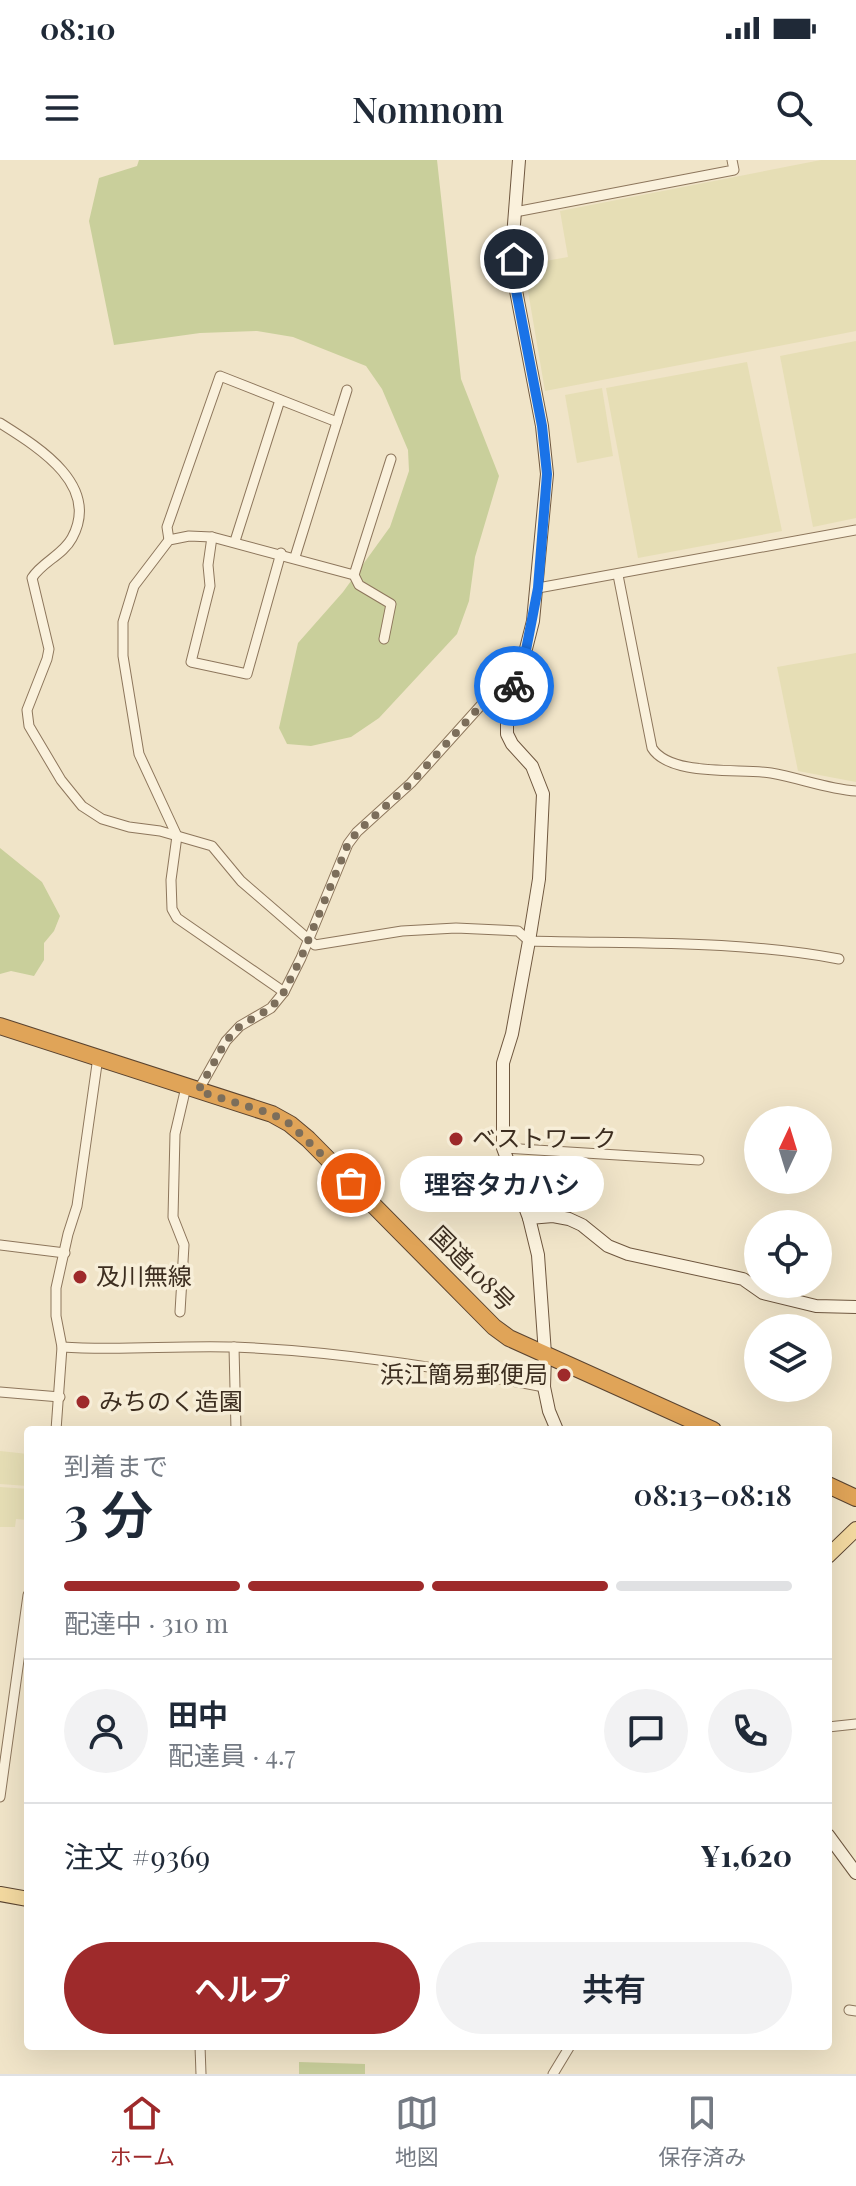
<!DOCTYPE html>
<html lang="ja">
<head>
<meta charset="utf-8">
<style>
	:root { --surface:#fff; --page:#f2f2f3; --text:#1f2937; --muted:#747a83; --line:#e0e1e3; --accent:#9e2a2b }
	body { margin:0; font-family:"Playfair Display","Noto Sans JP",serif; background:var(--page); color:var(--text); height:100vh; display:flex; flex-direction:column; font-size:30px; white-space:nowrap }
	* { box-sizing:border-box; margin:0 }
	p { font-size:26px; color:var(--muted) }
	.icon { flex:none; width:44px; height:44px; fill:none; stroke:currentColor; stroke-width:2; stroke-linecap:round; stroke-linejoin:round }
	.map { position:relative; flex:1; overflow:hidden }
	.sheet { position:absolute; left:24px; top:1266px; width:808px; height:624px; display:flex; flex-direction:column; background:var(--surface); border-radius:8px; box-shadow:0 8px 32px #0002 }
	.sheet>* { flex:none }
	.needle { width:52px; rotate:4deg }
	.tools { position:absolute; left:744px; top:946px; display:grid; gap:16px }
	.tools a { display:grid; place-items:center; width:88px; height:88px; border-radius:50%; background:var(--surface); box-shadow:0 8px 32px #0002; font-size:40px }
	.pin { position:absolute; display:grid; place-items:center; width:68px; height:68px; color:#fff; margin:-34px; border:4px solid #fff; border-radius:50%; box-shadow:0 2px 8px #0007 }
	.courier { position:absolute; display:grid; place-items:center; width:80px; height:80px; margin:-40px; border:6px solid #1a73e8; border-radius:50%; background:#fff; color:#222; box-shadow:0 2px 10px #0007 }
	.bubble { position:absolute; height:56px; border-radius:28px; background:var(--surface); box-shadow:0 8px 32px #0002; font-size:26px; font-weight:600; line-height:56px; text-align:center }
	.summary em { font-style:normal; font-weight:600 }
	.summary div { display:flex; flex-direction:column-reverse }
	.summary { display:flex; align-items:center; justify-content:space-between; height:136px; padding:0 40px }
	h1 { font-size:52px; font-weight:600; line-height:60px }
	.bar { display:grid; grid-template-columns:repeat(4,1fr); gap:12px 8px; align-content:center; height:96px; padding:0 40px }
	.bar i { height:10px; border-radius:6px; background:var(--line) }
	.bar .on { background:var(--accent) }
	.bar p { grid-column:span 4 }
	.line { display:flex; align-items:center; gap:20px; padding:0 40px; border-top:2px solid var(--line) }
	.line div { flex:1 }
	.round { display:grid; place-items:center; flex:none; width:84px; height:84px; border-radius:42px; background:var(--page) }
	.cta { display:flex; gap:16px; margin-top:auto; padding:16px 40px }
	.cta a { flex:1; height:92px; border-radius:48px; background:var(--accent); color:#fff; font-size:32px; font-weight:600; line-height:92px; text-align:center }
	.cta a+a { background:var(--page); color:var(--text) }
	.status { display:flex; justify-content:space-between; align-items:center; height:56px; padding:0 40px; background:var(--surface); direction:ltr }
	.status svg { height:22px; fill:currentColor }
	header { display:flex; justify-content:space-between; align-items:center; height:104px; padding:0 40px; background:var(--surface); font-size:36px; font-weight:600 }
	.tabs { display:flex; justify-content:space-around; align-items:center; height:112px; border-top:2px solid var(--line); background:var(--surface); font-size:22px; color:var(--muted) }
	.tabs a { display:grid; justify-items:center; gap:4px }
	.tabs .on { color:var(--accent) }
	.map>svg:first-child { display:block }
</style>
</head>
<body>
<div class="status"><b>08:10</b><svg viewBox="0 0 49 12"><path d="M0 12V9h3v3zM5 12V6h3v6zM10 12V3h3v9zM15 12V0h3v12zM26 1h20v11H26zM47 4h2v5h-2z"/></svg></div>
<header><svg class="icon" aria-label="menu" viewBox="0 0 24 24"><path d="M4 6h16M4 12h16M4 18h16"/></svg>Nomnom<svg class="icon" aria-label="search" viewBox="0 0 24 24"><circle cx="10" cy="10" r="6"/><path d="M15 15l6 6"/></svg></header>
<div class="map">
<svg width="856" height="1914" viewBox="0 0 856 1914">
	<rect width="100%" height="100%" fill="#f0e4c8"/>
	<g fill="#e6deb5">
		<polygon points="821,0 856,0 856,171 545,231 528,131 527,113 537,112 540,102 568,97 560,51"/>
		<polygon points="856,181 856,358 813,367 780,196"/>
		<polygon points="747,202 782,371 638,398 606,228"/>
		<polygon points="602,228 613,296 577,303 565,235"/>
		<polygon points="856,493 856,622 798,611 777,507"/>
		<polygon points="0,1291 28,1294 28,1326 0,1324"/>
		<polygon points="0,1327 28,1329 28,1360 16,1359 15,1367 0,1367"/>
	</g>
	<g fill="#c9cf9b">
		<polygon points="139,0 437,0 461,219 499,316 475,397 469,441 457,474 379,558 351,577 311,586 287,584 279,568 298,483 343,432 390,367 409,311 408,290 382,229 366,206 293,177 257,171 200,173 114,185 89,61 99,18 137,6"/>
		<polygon points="0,688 42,722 60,756 54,771 44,783 44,800 34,816 11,811 0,814"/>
		<polygon points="299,1902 365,1904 365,1914 299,1914"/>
	</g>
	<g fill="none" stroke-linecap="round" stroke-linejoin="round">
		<defs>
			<g id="street">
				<polyline points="515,52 734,10 732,0"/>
				<path d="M 0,263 C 38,287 101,325 72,378 C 63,395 42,402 32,418 L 49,489 L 47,499 L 27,550 L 29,566 L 61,620 L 82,646 L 102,659 L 129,667 L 160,671 L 212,686 L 241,721 L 315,785 L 402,771 L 456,768 L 518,771 L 529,781 C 632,784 738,780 839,799"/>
				<polyline points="212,377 208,405 210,426 191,502 247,514 281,393"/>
				<polyline points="169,380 167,367 220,216 337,262"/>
				<polyline points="235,381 280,240"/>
				<polyline points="295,397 347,230"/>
				<polyline points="354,415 391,299"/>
				<path d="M 618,415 L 652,588 C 670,617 741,608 771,613 C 800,618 827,629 856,631"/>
				<polyline points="538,428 856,370"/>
				<polyline points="284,832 177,758 172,749 171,720 177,676 139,594 123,496 123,462 134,426 169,380 189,376 212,377 354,415 359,425 391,444 384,479"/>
				<polyline points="198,931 226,881 240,866 271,848 284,832 301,798 348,684 357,672 411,623 492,533 516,525"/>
				<polyline points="503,988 699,1000"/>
				<polyline points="0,1085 65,1093"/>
				<polyline points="180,1152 184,1085 173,1057 175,974 186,927"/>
				<path d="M 62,1187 C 119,1191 177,1185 234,1187 C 338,1191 441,1208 544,1227"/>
				<polyline points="234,1187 236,1270"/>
				<polyline points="0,1232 60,1237"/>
				<polyline points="56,1270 62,1187 56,1156 56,1128 68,1074 77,1046 98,897"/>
				<polyline points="828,1567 856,1564"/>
				<polyline points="0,1637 28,1435"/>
				<polyline points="849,1850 856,1851"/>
				<polyline points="200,1886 201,1914"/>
				<polyline points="553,1914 570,1886"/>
			</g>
			<g id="secondary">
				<polyline points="519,0 513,77 514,120 542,266 547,314 533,461 507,564 507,574 512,584 532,606 543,634 539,719 529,781 512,874 503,903 503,988 529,1058 553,1056 569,1059 582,1065 608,1086 628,1094 743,1119 763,1133 816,1146 856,1147"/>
				<polyline points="529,1058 538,1095 545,1194 544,1227 549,1251 557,1270"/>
				<polyline points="828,1675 856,1713"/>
			</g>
			<g id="primary">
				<polyline points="828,1396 856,1369"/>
				<polyline points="0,1734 28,1739"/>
			</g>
			<g id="highway">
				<polyline points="0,866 272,954 290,964 308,979 494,1167 509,1178 713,1270"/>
				<polyline points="828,1325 856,1338"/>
			</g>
		</defs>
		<use href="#street" stroke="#8d765c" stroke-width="11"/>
		<use href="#secondary" stroke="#6f573f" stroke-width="14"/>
		<use href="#primary" stroke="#5b4430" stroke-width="16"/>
		<use href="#highway" stroke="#5b4430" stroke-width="18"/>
		<use href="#street" stroke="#faf1dc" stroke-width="9"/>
		<use href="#secondary" stroke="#faf1dc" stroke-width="12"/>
		<use href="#primary" stroke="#f3d9a0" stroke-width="14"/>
		<use href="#highway" stroke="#e0a458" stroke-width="16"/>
	</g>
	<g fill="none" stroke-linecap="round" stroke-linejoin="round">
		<polyline stroke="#7c6e5b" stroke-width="8" stroke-dasharray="0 14.4" points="351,1023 290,964 272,954 198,931 226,881 240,866 271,848 284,832 301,798 348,684 357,672 411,623 492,533 514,526"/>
		<polyline stroke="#1a73e8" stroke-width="10" points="514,99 514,120 542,266 547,314 538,428 526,490 514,526"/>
	</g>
	<g fill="#9e2a2b" stroke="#f7eed8" stroke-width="3">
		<circle cx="456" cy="979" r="8"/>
		<circle cx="80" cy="1117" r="8"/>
		<circle cx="564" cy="1215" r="8"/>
		<circle cx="83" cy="1242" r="8"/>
	</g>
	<g text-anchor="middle" stroke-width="7" stroke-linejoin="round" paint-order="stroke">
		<g font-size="24" fill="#3d2e20" stroke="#f7eed8" text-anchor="start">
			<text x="472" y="987">ベストワーク</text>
			<text x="96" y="1125">及川無線</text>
			<text x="548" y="1223" text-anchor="end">浜江簡易郵便局</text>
			<text x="99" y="1250">みちのく造園</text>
		</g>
		<g font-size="24" fill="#3d2e20" stroke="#f7eed8">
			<text transform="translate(472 1109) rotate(45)" y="8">国道108号</text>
		</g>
	</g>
</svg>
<div class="tools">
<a><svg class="needle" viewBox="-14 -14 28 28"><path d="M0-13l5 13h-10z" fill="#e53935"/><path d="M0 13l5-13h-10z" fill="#747a83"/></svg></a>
<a><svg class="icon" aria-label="locate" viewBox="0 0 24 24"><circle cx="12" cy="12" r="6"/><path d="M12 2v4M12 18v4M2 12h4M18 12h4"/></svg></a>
<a><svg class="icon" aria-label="layers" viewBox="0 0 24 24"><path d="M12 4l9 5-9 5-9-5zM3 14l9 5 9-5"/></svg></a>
</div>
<div class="pin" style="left:351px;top:1023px;background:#ea580c"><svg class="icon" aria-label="bag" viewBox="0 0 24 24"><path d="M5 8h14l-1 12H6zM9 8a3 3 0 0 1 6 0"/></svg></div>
<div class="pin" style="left:514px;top:99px;background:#1f2937"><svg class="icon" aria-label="home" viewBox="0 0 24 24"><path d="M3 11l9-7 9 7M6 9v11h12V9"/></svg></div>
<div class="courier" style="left:514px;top:526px"><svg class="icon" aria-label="bike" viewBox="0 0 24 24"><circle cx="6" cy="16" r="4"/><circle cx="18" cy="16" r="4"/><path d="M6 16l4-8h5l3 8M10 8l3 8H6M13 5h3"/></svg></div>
<div class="bubble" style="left:400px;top:996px;width:204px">理容タカハシ</div>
<section class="sheet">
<div class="summary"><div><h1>3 分</h1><p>到着まで</p></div><em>08:13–08:18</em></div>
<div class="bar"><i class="on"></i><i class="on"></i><i class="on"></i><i></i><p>配達中 · 310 m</p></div>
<div class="line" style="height:144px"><a class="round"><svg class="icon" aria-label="person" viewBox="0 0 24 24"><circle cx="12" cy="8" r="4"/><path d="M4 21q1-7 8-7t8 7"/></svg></a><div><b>田中</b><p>配達員 · 4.7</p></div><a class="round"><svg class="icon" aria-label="chat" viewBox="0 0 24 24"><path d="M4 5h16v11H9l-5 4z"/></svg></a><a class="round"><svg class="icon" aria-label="phone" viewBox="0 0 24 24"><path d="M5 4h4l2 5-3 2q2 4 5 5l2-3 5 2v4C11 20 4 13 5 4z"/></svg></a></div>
<div class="line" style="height:104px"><div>注文 #9369</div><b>¥1,620</b></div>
<div class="cta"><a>ヘルプ</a><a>共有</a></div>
</section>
</div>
<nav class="tabs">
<a class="on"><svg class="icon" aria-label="home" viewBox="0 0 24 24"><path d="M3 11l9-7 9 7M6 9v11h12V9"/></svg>ホーム</a>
<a><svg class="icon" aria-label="map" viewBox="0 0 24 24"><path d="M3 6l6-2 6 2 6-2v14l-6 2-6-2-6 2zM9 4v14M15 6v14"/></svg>地図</a>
<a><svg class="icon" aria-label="saved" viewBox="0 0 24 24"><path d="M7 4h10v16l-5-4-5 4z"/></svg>保存済み</a>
</nav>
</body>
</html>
